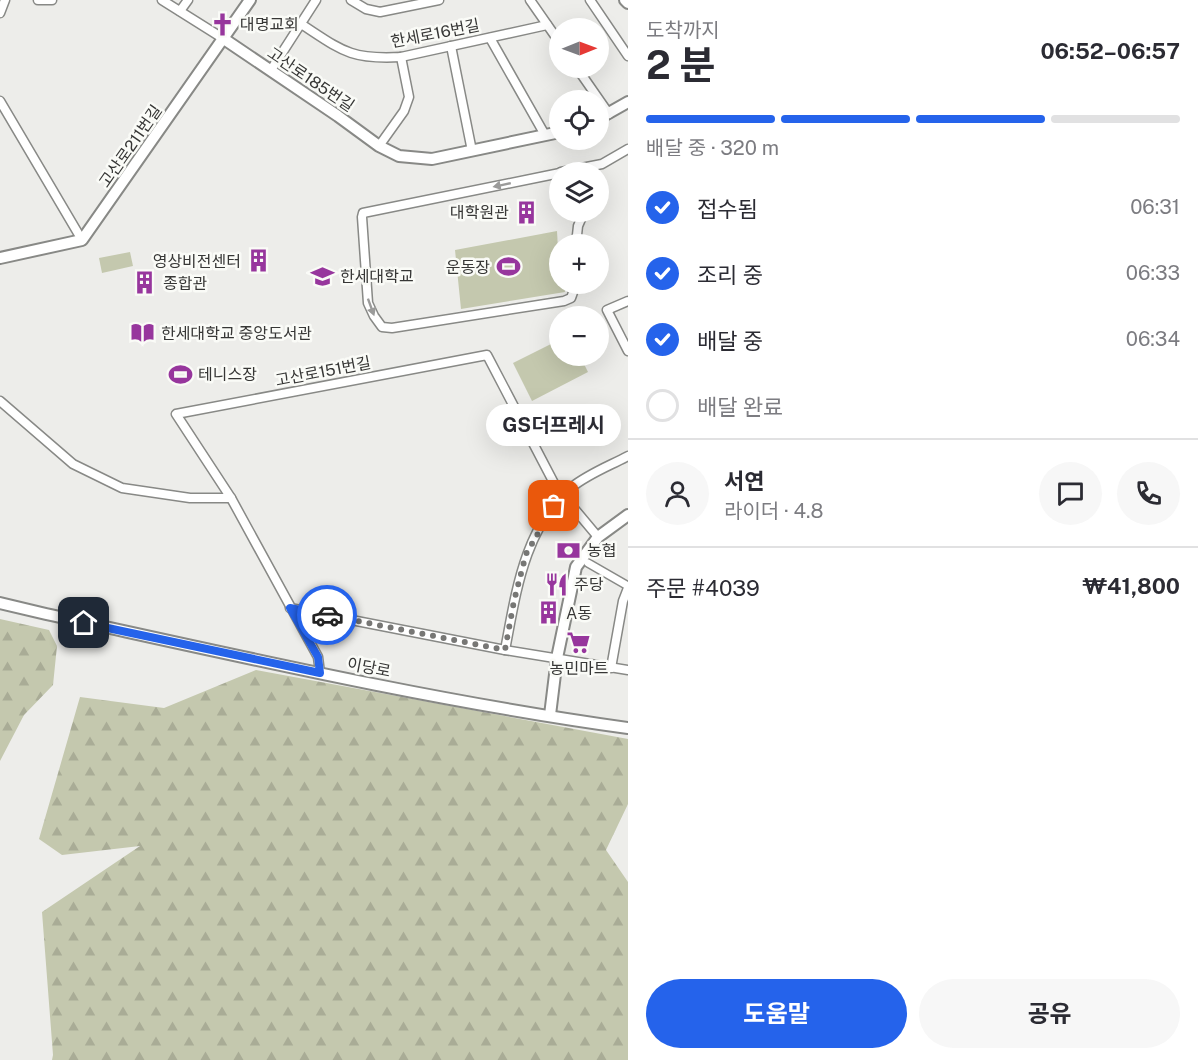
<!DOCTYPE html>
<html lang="ko">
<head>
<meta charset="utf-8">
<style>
	:root { --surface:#fff; --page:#f7f7f7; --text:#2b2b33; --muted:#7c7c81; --line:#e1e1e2; --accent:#2563eb }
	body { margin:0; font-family:"Public Sans","Noto Sans KR",sans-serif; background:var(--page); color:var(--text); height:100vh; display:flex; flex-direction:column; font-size:22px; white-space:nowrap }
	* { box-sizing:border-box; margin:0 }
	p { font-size:20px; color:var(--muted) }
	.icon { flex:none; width:33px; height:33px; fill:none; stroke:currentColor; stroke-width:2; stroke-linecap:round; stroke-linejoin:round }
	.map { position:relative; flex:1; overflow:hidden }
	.drawer { display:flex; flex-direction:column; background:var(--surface); width:570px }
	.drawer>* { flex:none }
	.needle { width:39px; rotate:89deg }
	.controls { position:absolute; left:549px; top:18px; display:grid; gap:12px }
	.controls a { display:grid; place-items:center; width:60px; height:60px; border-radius:50%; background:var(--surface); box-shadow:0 6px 24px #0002; font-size:30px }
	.pin { position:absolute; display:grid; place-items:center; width:51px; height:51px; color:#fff; margin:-26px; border-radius:12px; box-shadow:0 3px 9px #0006 }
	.courier { position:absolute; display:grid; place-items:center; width:60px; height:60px; margin:-30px; border:4px solid #2563eb; border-radius:50%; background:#fff; color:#222; box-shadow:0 2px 8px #0007 }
	.bubble { position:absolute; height:42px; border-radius:21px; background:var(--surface); box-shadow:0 6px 24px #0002; font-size:20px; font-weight:700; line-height:42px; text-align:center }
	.head em { font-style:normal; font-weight:700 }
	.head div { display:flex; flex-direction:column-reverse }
	.head { display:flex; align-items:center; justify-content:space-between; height:102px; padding:0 18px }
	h1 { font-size:39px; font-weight:700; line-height:45px }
	.bar { display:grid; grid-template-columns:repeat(4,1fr); gap:9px 6px; align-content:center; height:72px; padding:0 18px }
	.bar i { height:8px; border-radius:4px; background:var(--line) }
	.bar .current { background:var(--accent) }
	.bar p { grid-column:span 4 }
	.line { display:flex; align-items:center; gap:15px; padding:0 18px; border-top:2px solid var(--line) }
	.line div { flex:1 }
	.round { display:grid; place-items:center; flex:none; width:63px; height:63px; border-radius:32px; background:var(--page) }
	ol { padding:0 18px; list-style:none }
	li { display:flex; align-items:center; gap:18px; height:66px }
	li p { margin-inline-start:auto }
	li .icon { padding:6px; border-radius:50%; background:var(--accent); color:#fff; stroke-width:4 }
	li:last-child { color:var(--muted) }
	li i { width:33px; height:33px; border:3px solid var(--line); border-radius:50% }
	.button { display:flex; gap:12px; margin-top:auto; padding:12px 18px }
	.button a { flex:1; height:69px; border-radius:36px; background:var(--accent); color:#fff; font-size:24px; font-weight:700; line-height:69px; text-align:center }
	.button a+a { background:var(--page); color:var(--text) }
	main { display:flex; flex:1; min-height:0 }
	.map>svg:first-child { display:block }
</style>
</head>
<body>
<main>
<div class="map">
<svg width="628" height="1060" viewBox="0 0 628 1060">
	<defs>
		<pattern id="forest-firs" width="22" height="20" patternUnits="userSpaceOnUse" patternTransform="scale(1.5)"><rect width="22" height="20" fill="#c4c8ae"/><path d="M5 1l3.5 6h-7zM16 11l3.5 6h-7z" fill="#a9ac96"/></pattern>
	</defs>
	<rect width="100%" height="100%" fill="#ededea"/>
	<g fill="url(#forest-firs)">
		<polygon points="0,619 49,630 57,646 53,685 24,715 0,761"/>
		<polygon points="256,670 628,739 628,804 606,850 628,882 628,1060 52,1060 53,1055 42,912 140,846 62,855 39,839 80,697 164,708"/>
	</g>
	<g fill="#c4c8ae">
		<polygon points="557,231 560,284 564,284 565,292 461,309 455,250"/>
		<polygon points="130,252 133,266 102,273 99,258"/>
		<polygon points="559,340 560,356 580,356 588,372 532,401 513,363"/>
	</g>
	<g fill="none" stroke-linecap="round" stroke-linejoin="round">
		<defs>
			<polyline id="pedestrian" points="588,563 628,586"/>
			<g id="minor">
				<polyline points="38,0 52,0"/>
				<polyline points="162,0 224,39"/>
				<polyline points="351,0 366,9 380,12 439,0"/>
				<polyline points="530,0 560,43"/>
				<polyline points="590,0 628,56"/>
				<polyline points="180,11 188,0"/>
				<polyline points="0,13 5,0"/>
				<path d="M 301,24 C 341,50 350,60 401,57 L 547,25"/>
				<polyline points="490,38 545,135"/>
				<polyline points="451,46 472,151"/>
				<polyline points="577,68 609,114"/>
				<polyline points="271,70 316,0"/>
				<polyline points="0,101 82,240"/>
				<polyline points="379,146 404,111 409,97 401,57"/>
				<polyline points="561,172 602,164 628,149"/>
				<polyline points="560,173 363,213 362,217 368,303 374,316 382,327 392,328 564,301 571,298 576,284"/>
				<polyline points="576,244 578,226 584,212"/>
				<polyline points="628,301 607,310 628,351"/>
				<polyline points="0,401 73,464 122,488 190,498 231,498"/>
				<polyline points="290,608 505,650 628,670"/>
				<path d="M 505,650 C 516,593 524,527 572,487 C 588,474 609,466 628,456"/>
				<polyline points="611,668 623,601 628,588"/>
				<polyline points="320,673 318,657 231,498 176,414 487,355 556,487 598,537"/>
			</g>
			<g id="tertiary">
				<polyline points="625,0 628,3"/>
				<polyline points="224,39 338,116 379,146 399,156 432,159 560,132"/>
				<polyline points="598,119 628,102"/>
				<polyline points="0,258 82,240 250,0"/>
				<path d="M 0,603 L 46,614 C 239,656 432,701 628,728"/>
				<polyline points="550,715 557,658 576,567 598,537 628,515"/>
			</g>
		</defs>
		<use href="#pedestrian" stroke="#888986" stroke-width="10"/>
		<use href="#minor" stroke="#888986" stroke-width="11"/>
		<use href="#tertiary" stroke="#888986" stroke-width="14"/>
		<use href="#pedestrian" stroke="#fff" stroke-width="7"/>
		<use href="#minor" stroke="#fff" stroke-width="8"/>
		<use href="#tertiary" stroke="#fff" stroke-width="10"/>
	</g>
	<defs><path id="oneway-solid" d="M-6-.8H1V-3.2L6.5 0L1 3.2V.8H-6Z" transform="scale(1.5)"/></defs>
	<g fill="#9b9b9a">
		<use href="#oneway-solid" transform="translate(502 185) rotate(168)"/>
		<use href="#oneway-solid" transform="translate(371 307) rotate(70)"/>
	</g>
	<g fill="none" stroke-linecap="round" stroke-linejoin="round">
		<polyline stroke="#777775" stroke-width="6" stroke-dasharray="0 10.8" points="327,615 505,650 514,601 526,554 554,506"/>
		<polyline stroke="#2563eb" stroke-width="8" points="84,623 320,673 318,657 290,608 327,615"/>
	</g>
	<defs>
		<symbol id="church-bare" viewBox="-9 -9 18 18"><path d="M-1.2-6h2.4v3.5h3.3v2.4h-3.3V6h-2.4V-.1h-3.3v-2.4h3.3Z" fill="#97369d" stroke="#fafbf7" stroke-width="2.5" paint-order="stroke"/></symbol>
		<symbol id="building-bare" viewBox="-9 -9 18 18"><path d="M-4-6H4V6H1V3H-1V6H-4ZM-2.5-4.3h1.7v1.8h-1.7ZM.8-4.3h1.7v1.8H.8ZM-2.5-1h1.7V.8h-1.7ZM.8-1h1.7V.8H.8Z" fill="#97369d" stroke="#fafbf7" stroke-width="2.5" paint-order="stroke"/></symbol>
		<symbol id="stadium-bare" viewBox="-9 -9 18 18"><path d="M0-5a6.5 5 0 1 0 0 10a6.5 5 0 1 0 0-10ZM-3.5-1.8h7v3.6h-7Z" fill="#97369d" stroke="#fafbf7" stroke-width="2.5" paint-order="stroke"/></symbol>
		<symbol id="university-bare" viewBox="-9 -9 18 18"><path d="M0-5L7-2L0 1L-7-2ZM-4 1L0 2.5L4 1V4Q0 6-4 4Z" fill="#97369d" stroke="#fafbf7" stroke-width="2.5" paint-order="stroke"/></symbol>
		<symbol id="library-bare" viewBox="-9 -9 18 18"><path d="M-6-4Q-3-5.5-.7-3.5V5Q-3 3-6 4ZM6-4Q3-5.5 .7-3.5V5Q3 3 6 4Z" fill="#97369d" stroke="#fafbf7" stroke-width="2.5" paint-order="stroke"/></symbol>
		<symbol id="bank-bare" viewBox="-9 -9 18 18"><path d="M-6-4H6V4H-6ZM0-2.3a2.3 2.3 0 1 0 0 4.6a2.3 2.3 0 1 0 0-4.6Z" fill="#97369d" stroke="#fafbf7" stroke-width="2.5" paint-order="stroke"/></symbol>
		<symbol id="restaurant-bare" viewBox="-9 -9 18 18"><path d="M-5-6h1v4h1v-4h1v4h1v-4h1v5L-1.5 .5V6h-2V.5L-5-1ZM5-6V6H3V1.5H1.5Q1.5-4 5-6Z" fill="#97369d" stroke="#fafbf7" stroke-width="2.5" paint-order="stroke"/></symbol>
		<symbol id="supermarket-bare" viewBox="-9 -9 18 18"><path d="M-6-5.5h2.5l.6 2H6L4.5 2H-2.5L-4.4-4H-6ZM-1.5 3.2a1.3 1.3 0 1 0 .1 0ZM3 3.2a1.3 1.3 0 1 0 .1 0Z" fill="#97369d" stroke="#fafbf7" stroke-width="2.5" paint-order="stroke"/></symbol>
	</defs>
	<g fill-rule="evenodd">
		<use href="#church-bare" x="206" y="8" width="33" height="33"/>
		<use href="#building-bare" x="510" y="196" width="33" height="33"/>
		<use href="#building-bare" x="242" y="244" width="33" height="33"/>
		<use href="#stadium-bare" x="492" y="250" width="33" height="33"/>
		<use href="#university-bare" x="306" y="260" width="33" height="33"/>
		<use href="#building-bare" x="128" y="266" width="33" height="33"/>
		<use href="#library-bare" x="126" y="316" width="33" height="33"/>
		<use href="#stadium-bare" x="164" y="358" width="33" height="33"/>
		<use href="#bank-bare" x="552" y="534" width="33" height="33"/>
		<use href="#restaurant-bare" x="540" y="568" width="33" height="33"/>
		<use href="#building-bare" x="532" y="596" width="33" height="33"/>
		<use href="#supermarket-bare" x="562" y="626" width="33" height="33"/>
	</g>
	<g text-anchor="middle" stroke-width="5" stroke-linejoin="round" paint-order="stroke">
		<g font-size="16" fill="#373736" stroke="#fafbf7" text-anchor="start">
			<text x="240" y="30">대명교회</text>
			<text x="509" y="218" text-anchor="end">대학원관</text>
			<text x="241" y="267" text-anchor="end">영상비전센터</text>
			<text x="490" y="273" text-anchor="end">운동장</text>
			<text x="340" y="282">한세대학교</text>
			<text x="163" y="289">종합관</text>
			<text x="161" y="339">한세대학교 중앙도서관</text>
			<text x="198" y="380">테니스장</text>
			<text x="587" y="556">농협</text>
			<text x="574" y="590">주당</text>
			<text x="566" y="619">A동</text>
			<text x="579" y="674" text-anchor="middle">농민마트</text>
		</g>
		<g font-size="16" fill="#373736" stroke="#fafbf7">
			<text transform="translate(435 33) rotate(-11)" y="6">한세로16번길</text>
			<text transform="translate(311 79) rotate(34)" y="6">고산로185번길</text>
			<text transform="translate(130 146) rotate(-55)" y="6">고산로211번길</text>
			<text transform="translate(323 371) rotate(-11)" y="6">고산로151번길</text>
			<text transform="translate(369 667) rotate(11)" y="6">이당로</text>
		</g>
	</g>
</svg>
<div class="controls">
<a><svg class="needle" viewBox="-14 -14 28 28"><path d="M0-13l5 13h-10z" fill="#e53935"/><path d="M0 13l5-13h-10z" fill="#7c7c81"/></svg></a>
<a><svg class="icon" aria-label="locate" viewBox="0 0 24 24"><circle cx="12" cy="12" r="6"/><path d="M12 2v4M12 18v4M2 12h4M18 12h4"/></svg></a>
<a><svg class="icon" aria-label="layers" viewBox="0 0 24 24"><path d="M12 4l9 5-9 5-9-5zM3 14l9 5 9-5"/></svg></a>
<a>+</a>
<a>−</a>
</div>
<div class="pin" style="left:554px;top:506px;background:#ea580c"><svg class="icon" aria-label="bag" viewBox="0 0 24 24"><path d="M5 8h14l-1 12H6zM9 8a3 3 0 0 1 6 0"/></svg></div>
<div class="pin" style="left:84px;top:623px;background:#1f2937"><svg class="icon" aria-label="home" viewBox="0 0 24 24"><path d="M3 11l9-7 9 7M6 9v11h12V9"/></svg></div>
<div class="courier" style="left:327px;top:615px"><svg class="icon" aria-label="car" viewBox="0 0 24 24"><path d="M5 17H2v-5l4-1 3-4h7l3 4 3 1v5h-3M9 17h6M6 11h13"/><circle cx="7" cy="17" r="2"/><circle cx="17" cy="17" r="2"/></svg></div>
<div class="bubble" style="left:486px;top:404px;width:135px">GS더프레시</div>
</div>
<section class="drawer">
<div class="head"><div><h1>2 분</h1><p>도착까지</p></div><em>06:52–06:57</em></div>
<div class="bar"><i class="current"></i><i class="current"></i><i class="current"></i><i></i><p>배달 중 · 320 m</p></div>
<ol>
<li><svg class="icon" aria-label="check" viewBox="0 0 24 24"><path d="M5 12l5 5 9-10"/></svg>접수됨<p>06:31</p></li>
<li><svg class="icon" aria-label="check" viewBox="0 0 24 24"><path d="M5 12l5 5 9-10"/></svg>조리 중<p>06:33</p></li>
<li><svg class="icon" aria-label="check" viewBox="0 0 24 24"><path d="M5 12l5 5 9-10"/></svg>배달 중<p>06:34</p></li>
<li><i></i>배달 완료</li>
</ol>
<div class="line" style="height:108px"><a class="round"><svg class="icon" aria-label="person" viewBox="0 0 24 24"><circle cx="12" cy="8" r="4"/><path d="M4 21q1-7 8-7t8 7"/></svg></a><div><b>서연</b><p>라이더 · 4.8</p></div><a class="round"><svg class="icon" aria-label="chat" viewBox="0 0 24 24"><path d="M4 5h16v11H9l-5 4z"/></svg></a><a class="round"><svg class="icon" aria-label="phone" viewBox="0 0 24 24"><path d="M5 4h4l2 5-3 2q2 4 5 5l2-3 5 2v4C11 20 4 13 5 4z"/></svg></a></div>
<div class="line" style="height:78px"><div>주문 #4039</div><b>₩41,800</b></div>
<div class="button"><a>도움말</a><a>공유</a></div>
</section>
</main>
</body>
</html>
